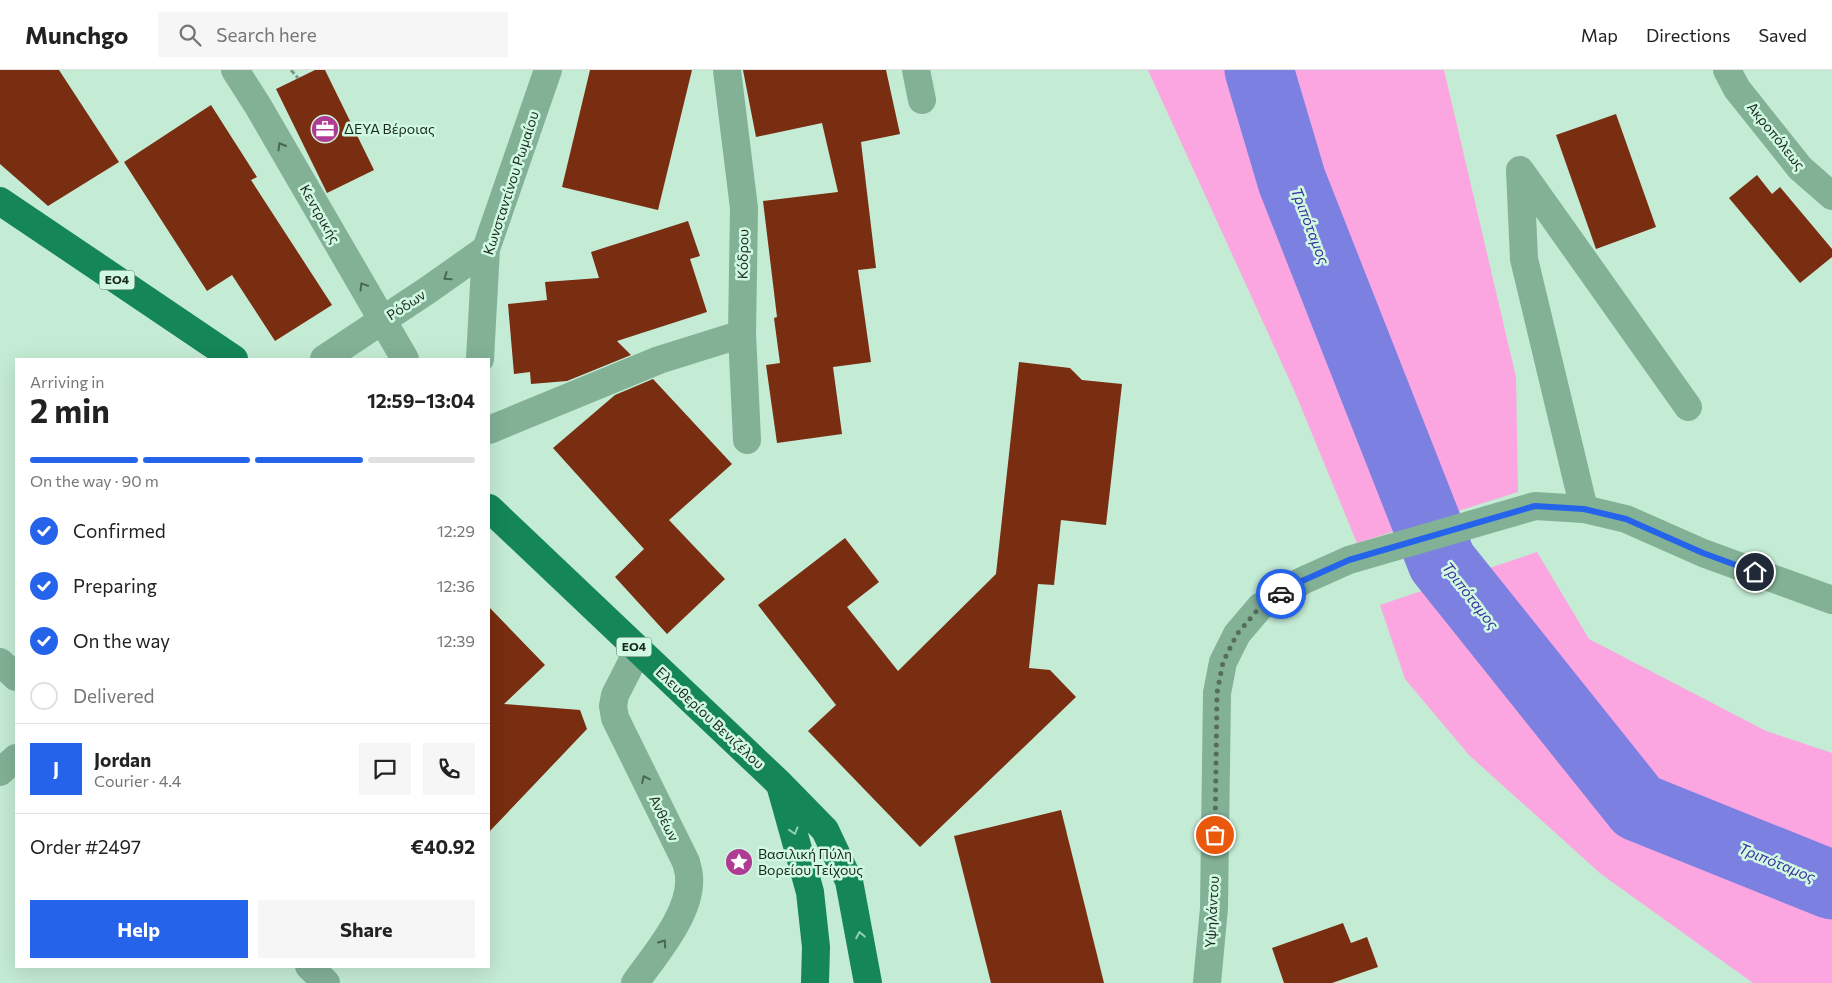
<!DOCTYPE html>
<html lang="en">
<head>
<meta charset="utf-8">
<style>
	:root { --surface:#fff; --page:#f6f6f6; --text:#222; --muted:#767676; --line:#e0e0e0; --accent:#2563eb }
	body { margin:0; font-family:Commissioner,sans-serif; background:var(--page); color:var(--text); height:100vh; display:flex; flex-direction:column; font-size:19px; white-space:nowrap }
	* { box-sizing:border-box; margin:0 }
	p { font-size:16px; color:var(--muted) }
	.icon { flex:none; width:28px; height:28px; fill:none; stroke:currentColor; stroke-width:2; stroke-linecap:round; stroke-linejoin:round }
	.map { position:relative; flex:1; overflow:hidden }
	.details { position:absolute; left:15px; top:288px; width:475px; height:610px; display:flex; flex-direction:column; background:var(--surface); border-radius:0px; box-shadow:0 5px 20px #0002 }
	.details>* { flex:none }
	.pin { position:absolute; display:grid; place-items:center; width:42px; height:42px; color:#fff; margin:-21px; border:2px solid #fff; border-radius:50%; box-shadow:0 1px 5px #0007 }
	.courier { position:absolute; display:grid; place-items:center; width:50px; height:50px; margin:-25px; border:4px solid #2563eb; border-radius:50%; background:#fff; color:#222; box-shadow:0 1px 6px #0007 }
	.summary em { font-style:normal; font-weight:700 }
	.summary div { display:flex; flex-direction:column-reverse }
	.summary { display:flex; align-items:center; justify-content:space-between; height:85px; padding:0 15px }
	h1 { font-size:32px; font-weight:700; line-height:38px }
	.bar { display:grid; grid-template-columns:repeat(4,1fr); gap:8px 5px; align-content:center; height:60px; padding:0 15px }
	.bar i { height:6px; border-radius:4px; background:var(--line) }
	.bar .selected { background:var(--accent) }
	.bar p { grid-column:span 4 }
	.line { display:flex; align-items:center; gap:12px; padding:0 15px; border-top:1px solid var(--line) }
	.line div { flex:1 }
	.round { display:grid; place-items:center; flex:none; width:52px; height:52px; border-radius:0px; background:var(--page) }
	ol { padding:0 15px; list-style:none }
	li { display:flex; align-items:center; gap:15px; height:55px }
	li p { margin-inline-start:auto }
	li .icon { padding:5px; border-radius:50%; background:var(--accent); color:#fff; stroke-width:4 }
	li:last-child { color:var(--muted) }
	li i { width:28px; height:28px; border:2px solid var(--line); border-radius:50% }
	.action { display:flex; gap:10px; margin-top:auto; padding:10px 15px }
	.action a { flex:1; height:58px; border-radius:0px; background:var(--accent); color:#fff; font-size:20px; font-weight:700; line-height:58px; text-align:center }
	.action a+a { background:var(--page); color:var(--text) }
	header { display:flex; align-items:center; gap:30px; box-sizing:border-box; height:70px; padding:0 25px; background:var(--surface); border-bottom:1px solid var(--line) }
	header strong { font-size:24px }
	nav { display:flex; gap:28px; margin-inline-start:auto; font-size:18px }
	.search { width:350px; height:45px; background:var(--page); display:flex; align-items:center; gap:12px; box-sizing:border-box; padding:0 18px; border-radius:0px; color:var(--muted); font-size:19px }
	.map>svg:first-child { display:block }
</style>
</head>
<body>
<header>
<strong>Munchgo</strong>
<div class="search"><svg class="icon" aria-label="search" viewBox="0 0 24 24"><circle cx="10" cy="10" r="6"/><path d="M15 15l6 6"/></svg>Search here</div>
<nav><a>Map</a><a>Directions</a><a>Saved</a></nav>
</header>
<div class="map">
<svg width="1832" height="913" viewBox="0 0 1832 913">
	<rect width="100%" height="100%" fill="#c4ebd4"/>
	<g fill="#fba6e0">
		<polygon points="1148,0 1444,0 1516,307 1518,422 1357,473 1294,320"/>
		<polygon points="1537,482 1589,569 1766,661 1832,683 1832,913 1753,913 1601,804 1469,685 1405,609 1380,535"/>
	</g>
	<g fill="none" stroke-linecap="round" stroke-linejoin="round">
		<polyline stroke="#7c81e1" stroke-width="69" points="1259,0 1292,111 1442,492 1638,737 1832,815"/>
	</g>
	<g fill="#792d11">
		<polygon points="0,0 59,0 119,92 48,136 0,94"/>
		<polygon points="315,0 325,0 374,100 327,123 276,19"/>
		<polygon points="590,0 692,0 658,140 562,117"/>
		<polygon points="743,0 886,0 900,64 861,72 876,198 858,200 871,292 833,297 842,364 777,373 766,295 780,293 774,248 777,247 763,131 838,122 822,53 756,67"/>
		<polygon points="211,35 257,107 251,110 332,235 275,271 232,205 207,221 124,92"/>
		<polygon points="1616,44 1656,157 1596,179 1556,65"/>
		<polygon points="1757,105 1772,124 1780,117 1832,179 1832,187 1800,213 1729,128"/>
		<polygon points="688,151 700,186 690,189 707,242 617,271 631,285 567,311 531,314 530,302 514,304 508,234 547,230 545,212 599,208 591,182"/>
		<polygon points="1019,292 1070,298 1082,310 1122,314 1106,455 1061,450 1054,515 1038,514 1029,598 1050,600 1076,627 920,777 808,661 836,635 758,535 845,468 879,512 847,537 898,601 996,504"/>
		<polygon points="653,309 732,394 669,450 725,509 667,564 615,507 644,479 553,378 615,325"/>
		<polygon points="489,537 545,595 504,634 580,640 587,659 489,762"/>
		<polygon points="1061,740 1104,913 991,913 954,766"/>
		<polygon points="1343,853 1351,873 1367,867 1378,897 1332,913 1284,913 1272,878"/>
	</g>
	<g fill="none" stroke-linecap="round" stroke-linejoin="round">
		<polyline stroke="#7a9786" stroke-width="3" stroke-dasharray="5 2.5" stroke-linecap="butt" points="291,0 298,8"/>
		<g stroke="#82b196" stroke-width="28">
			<polyline points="235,0 258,36 405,289"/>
			<polyline points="727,0 744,138 742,264 747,370"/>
			<polyline points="916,0 922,30"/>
			<polyline points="1727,0 1737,19 1800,98 1832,126"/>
			<polyline points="324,289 428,220 486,179"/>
			<polyline points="480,289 486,179 548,0"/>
			<polyline points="489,360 659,290 742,264"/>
			<polyline points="1584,439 1524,189 1520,100 1688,337"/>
			<polyline points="0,592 16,607"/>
			<polyline points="0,702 16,688"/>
			<polyline points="309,896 326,913"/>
			<path d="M 635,913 C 654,886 692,843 689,807 C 689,802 687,797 686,792 L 615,648 L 613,636 L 615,625 L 638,580"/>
			<polyline points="1207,913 1214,838 1217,623 1223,592 1237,564 1260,537 1302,511 1349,490 1535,436 1584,439 1626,449 1703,483 1832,530"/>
		</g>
		<g stroke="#148658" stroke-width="28">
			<polyline points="0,131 234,289"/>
			<polyline points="489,438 780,714 825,760 849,811 868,913"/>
			<polyline points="781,718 810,822 816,877 815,913"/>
		</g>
	</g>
	<defs><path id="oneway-chevron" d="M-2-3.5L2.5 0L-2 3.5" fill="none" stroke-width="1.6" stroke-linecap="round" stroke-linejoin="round" transform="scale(1.25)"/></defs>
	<g stroke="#486655">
		<use href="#oneway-chevron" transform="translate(281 76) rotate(-120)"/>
		<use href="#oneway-chevron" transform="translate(447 207) rotate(145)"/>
		<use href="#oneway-chevron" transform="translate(363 216) rotate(-121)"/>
		<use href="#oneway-chevron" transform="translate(645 709) rotate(-116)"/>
		<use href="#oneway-chevron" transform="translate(663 873) rotate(-55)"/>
	</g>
	<g stroke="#8fd1b1">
		<use href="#oneway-chevron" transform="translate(794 761) rotate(73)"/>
		<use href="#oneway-chevron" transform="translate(860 865) rotate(-101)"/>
	</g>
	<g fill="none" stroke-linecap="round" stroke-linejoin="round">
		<polyline stroke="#556c5e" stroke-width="5" stroke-dasharray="0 9" points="1215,765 1217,623 1223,592 1237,564 1260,537 1281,524"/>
		<polyline stroke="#2563eb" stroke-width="6" points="1281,524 1302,511 1349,490 1535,436 1584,439 1626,449 1703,483 1755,502"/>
	</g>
	<defs>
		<symbol id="office-disc" viewBox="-11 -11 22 22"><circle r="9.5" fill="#b03b93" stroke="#d1f9e1"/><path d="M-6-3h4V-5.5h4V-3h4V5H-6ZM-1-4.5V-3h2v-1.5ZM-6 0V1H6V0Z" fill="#fff"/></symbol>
		<symbol id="sight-disc" viewBox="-11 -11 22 22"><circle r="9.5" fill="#b03b93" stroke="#d1f9e1"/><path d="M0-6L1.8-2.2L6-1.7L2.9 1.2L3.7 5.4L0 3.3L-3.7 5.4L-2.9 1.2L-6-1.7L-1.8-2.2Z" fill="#fff"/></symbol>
	</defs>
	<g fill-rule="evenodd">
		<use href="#office-disc" x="309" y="43" width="32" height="32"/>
		<use href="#sight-disc" x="723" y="776" width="32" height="32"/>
	</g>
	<g text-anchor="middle" stroke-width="5" stroke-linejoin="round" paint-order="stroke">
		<g fill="#d1f9e1" stroke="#506759" stroke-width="1">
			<rect x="99.5" y="200.5" width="35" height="19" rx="4"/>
			<rect x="616.5" y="567.5" width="35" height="19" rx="4"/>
		</g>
		<g font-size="12" font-weight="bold" fill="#19281f">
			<text x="117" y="214">ΕΟ4</text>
			<text x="634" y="581">ΕΟ4</text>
		</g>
		<g font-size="14" fill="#19281f" stroke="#d1f9e1" text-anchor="start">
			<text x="344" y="64">ΔΕΥΑ Βέροιας</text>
			<text x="758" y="789">Βασιλική Πύλη<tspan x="758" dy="16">Βορείου Τείχους</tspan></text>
		</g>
		<g font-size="14" fill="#19281f" stroke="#d1f9e1">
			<text transform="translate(1776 66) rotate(51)" y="5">Ακροπόλεως</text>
			<text transform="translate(511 113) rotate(-72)" y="5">Κωνσταντίνου Ρωμαίου</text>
			<text transform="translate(320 144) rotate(60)" y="5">Κεντρικής</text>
			<text transform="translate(743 184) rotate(-89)" y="5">Κόδρου</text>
			<text transform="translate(406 235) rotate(-33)" y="5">Ρόδων</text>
			<text transform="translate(710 648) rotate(43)" y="5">Ελευθερίου Βενιζέλου</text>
			<text transform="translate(664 748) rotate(64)" y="5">Ανθέων</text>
			<text transform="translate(1212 842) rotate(-87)" y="5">Υψηλάντου</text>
		</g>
		<g font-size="15" font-style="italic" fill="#3b31a0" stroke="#d1f9e1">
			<text transform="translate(1310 156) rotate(69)" y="5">Τριπόταμος</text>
			<text transform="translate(1470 526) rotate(52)" y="5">Τριπόταμος</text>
			<text transform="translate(1777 793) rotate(22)" y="5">Τριπόταμος</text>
		</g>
	</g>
</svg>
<div class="pin" style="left:1215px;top:765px;background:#ea580c"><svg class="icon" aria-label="bag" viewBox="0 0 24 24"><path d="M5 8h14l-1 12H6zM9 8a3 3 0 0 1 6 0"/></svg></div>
<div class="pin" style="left:1755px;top:502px;background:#1f2937"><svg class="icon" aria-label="home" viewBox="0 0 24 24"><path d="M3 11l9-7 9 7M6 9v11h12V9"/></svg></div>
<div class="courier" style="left:1281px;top:524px"><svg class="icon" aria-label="car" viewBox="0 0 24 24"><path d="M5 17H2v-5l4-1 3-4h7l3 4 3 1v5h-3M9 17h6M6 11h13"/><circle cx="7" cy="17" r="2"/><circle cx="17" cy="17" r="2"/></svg></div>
<section class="details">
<div class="summary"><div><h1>2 min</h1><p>Arriving in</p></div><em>12:59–13:04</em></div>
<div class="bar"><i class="selected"></i><i class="selected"></i><i class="selected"></i><i></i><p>On the way · 90 m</p></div>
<ol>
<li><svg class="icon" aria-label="check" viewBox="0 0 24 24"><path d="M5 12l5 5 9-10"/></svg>Confirmed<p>12:29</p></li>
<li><svg class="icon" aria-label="check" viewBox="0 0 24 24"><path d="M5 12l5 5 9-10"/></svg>Preparing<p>12:36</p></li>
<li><svg class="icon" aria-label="check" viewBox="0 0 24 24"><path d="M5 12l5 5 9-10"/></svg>On the way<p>12:39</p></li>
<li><i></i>Delivered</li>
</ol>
<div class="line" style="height:90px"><b class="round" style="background:var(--accent);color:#fff">J</b><div><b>Jordan</b><p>Courier · 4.4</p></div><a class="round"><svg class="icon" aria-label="chat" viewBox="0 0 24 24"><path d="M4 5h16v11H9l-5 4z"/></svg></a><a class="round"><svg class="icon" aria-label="phone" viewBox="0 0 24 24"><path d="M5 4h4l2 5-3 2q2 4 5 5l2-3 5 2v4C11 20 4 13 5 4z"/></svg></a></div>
<div class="line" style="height:65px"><div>Order #2497</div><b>€40.92</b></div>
<div class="action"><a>Help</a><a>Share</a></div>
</section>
</div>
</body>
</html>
